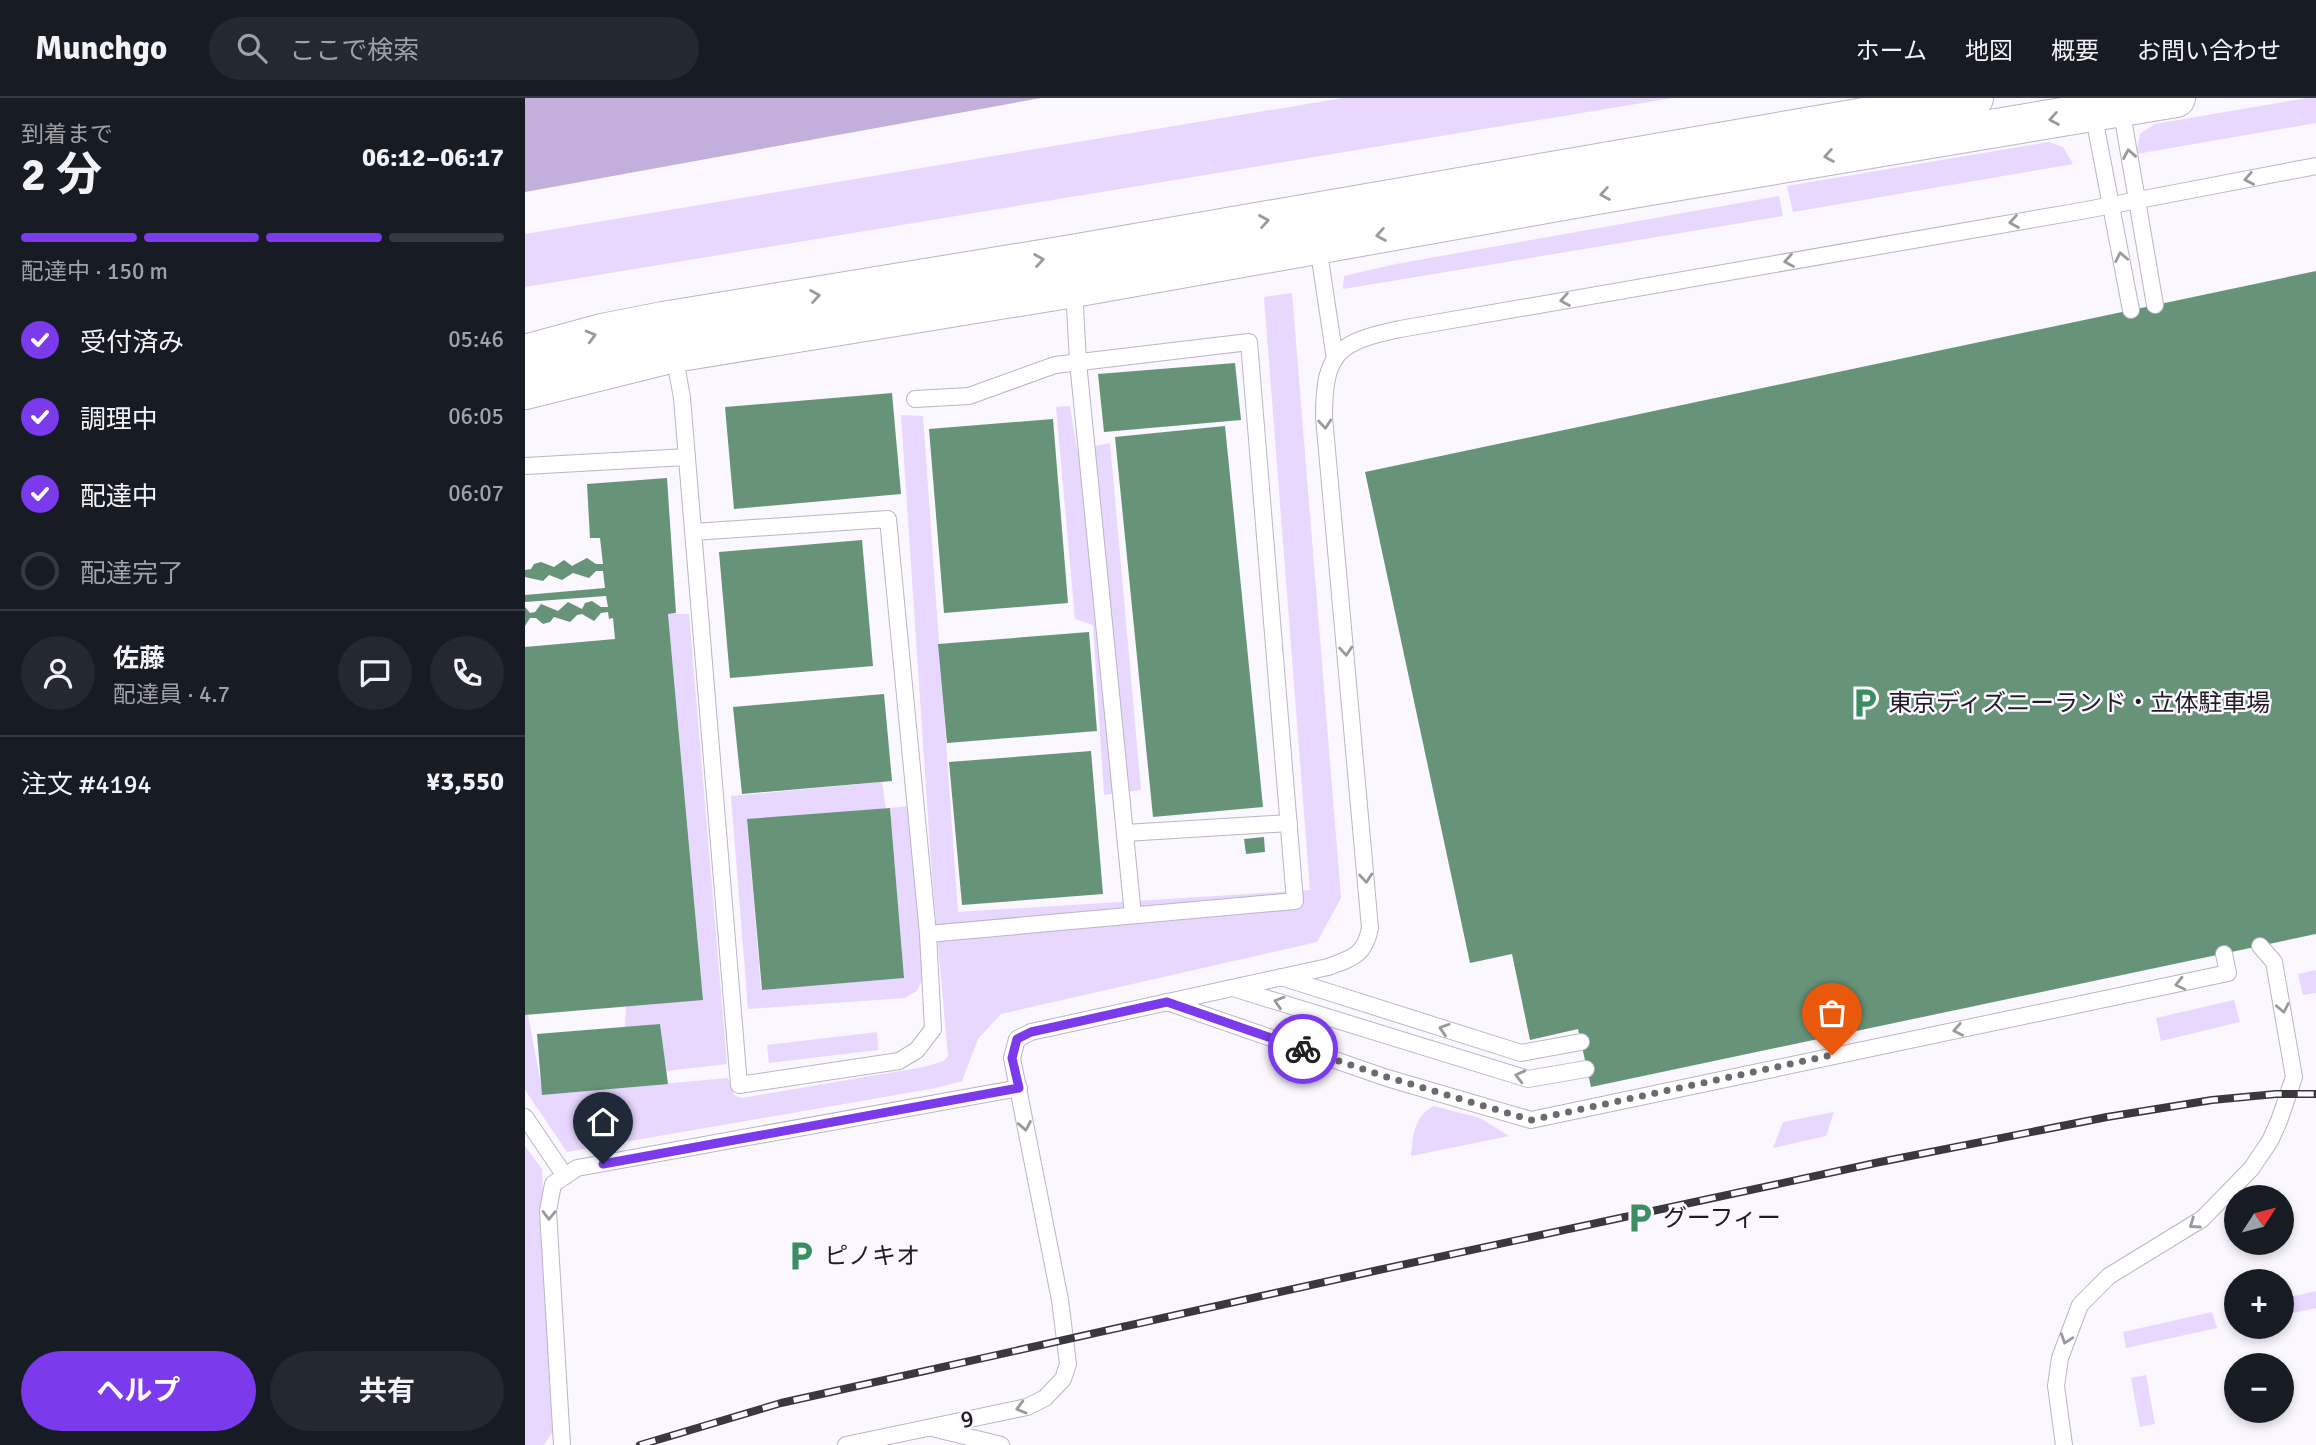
<!DOCTYPE html>
<html lang="ja">
<head>
<meta charset="utf-8">
<style>
	:root { --surface:#171b24; --page:#242831; --text:#f1f3f6; --muted:#9ea1a6; --line:#363941; --accent:#7c3aed }
	body { margin:0; font-family:Signika,"Noto Sans JP",sans-serif; background:var(--page); color:var(--text); height:100vh; display:flex; flex-direction:column; font-size:26px; white-space:nowrap }
	* { box-sizing:border-box; margin:0 }
	p { font-size:23px; color:var(--muted) }
	.icon { flex:none; width:38px; height:38px; fill:none; stroke:currentColor; stroke-width:2; stroke-linecap:round; stroke-linejoin:round }
	.map { position:relative; flex:1; overflow:hidden }
	.details { display:flex; flex-direction:column; background:var(--surface); width:525px }
	.details>* { flex:none }
	.needle { width:46px; rotate:54deg }
	.tools { position:absolute; left:1699px; top:1087px; display:grid; gap:14px }
	.tools a { display:grid; place-items:center; width:70px; height:70px; border-radius:50%; background:var(--surface); box-shadow:0 4px 10px #0003; font-size:35px }
	.pin { position:absolute; display:grid; place-items:center; width:60px; height:60px; color:#fff; margin:-72px -30px; border-radius:50% 50% 50% 0; rotate:-45deg; box-shadow:0 0 7px #0007 }
	.pin .icon { rotate:45deg }
	.courier { position:absolute; display:grid; place-items:center; width:70px; height:70px; margin:-35px; border:5px solid #7c3aed; border-radius:50%; background:#fff; color:#222; box-shadow:0 2px 9px #0007 }
	.overview em { font-style:normal; font-weight:700 }
	.overview div { display:flex; flex-direction:column-reverse }
	.overview { display:flex; align-items:center; justify-content:space-between; height:119px; padding:0 21px }
	h1 { font-size:46px; font-weight:700; line-height:52px }
	.bar { display:grid; grid-template-columns:repeat(4,1fr); gap:10px 7px; align-content:center; height:84px; padding:0 21px }
	.bar i { height:9px; border-radius:5px; background:var(--line) }
	.bar .selected { background:var(--accent) }
	.bar p { grid-column:span 4 }
	.line { display:flex; align-items:center; gap:18px; padding:0 21px; border-top:2px solid var(--line) }
	.line div { flex:1 }
	.round { display:grid; place-items:center; flex:none; width:74px; height:74px; border-radius:37px; background:var(--page) }
	ol { padding:0 21px; list-style:none }
	li { display:flex; align-items:center; gap:21px; height:77px }
	li p { margin-inline-start:auto }
	li .icon { padding:7px; border-radius:50%; background:var(--accent); color:#fff; stroke-width:4 }
	li:last-child { color:var(--muted) }
	li i { width:38px; height:38px; border:4px solid var(--line); border-radius:50% }
	.primary-button { display:flex; gap:14px; margin-top:auto; padding:14px 21px }
	.primary-button a { flex:1; height:80px; border-radius:42px; background:var(--accent); color:#fff; font-size:28px; font-weight:700; line-height:80px; text-align:center }
	.primary-button a+a { background:var(--page); color:var(--text) }
	header { display:flex; align-items:center; gap:42px; box-sizing:border-box; height:98px; padding:0 35px; background:var(--surface); border-bottom:2px solid var(--line) }
	header strong { font-size:33px }
	nav { display:flex; gap:38px; margin-inline-start:auto; font-size:24px }
	.search { width:490px; height:63px; background:var(--page); display:flex; align-items:center; gap:18px; box-sizing:border-box; padding:0 24px; border-radius:38px; color:var(--muted); font-size:26px }
	main { display:flex; flex:1; min-height:0 }
	.map>svg:first-child { display:block }
</style>
</head>
<body>
<header>
<strong>Munchgo</strong>
<div class="search"><svg class="icon" aria-label="search" viewBox="0 0 24 24"><circle cx="10" cy="10" r="6"/><path d="M15 15l6 6"/></svg>ここで検索</div>
<nav><a>ホーム</a><a>地図</a><a>概要</a><a>お問い合わせ</a></nav>
</header>
<main>
<section class="details">
<div class="overview"><div><h1>2 分</h1><p>到着まで</p></div><em>06:12–06:17</em></div>
<div class="bar"><i class="selected"></i><i class="selected"></i><i class="selected"></i><i></i><p>配達中 · 150 m</p></div>
<ol>
<li><svg class="icon" aria-label="check" viewBox="0 0 24 24"><path d="M5 12l5 5 9-10"/></svg>受付済み<p>05:46</p></li>
<li><svg class="icon" aria-label="check" viewBox="0 0 24 24"><path d="M5 12l5 5 9-10"/></svg>調理中<p>06:05</p></li>
<li><svg class="icon" aria-label="check" viewBox="0 0 24 24"><path d="M5 12l5 5 9-10"/></svg>配達中<p>06:07</p></li>
<li><i></i>配達完了</li>
</ol>
<div class="line" style="height:126px"><a class="round"><svg class="icon" aria-label="person" viewBox="0 0 24 24"><circle cx="12" cy="8" r="4"/><path d="M4 21q1-7 8-7t8 7"/></svg></a><div><b>佐藤</b><p>配達員 · 4.7</p></div><a class="round"><svg class="icon" aria-label="chat" viewBox="0 0 24 24"><path d="M4 5h16v11H9l-5 4z"/></svg></a><a class="round"><svg class="icon" aria-label="phone" viewBox="0 0 24 24"><path d="M5 4h4l2 5-3 2q2 4 5 5l2-3 5 2v4C11 20 4 13 5 4z"/></svg></a></div>
<div class="line" style="height:91px"><div>注文 #4194</div><b>¥3,550</b></div>
<div class="primary-button"><a>ヘルプ</a><a>共有</a></div>
</section>
<div class="map">
<svg width="1791" height="1347" viewBox="0 0 1791 1347">
	<rect width="100%" height="100%" fill="#faf7fe"/>
	<g fill="#e8d7ff">
		<polygon points="818,0 1147,0 0,189 0,136"/>
		<polygon points="1782,0 1791,0 1791,25 1611,56 1615,36 1630,26"/>
		<polygon points="1524,44 1538,49 1548,66 1268,114 1262,88"/>
		<polygon points="1254,98 1258,118 818,191 819,178 871,166"/>
		<polygon points="767,195 816,800 792,844 476,916 453,941 437,983 411,990 42,1054 0,992 0,917 3,917 18,997 203,980 209,997 217,1000 399,969 419,963 423,958 407,779 376,317 398,318 433,814 785,792 739,199"/>
		<polygon points="545,308 552,352 585,345 616,692 579,697 568,527 550,521 531,309"/>
		<polygon points="143,516 164,516 202,966 141,973 135,926 100,930 101,908 178,901"/>
		<polygon points="357,684 361,711 222,722 236,891 379,880 365,710 385,708 398,879 392,893 380,900 223,911 206,698"/>
		<polygon points="1791,872 1791,895 1778,897 1773,876"/>
		<polygon points="1709,902 1715,924 1636,943 1631,920"/>
		<polygon points="352,934 353,952 244,965 242,947"/>
		<path d="M 909,1008 L 955,1020 L 984,1038 L 886,1058 C 888,1037 889,1018 909,1008 Z"/>
		<polygon points="1309,1014 1301,1038 1248,1050 1258,1024"/>
		<polygon points="0,1048 17,1071 28,1333 19,1347 0,1347"/>
		<polygon points="1791,1193 1791,1210 1759,1217 1757,1201"/>
		<polygon points="1687,1214 1692,1230 1601,1250 1598,1234"/>
		<polygon points="1621,1277 1630,1326 1615,1329 1606,1280"/>
	</g>
	<polygon fill="#c2afdb" points="0,0 516,0 0,94"/>
	<g fill="#679478">
		<polygon points="1791,173 1791,836 1066,989 1053,931 1005,942 987,856 945,865 840,374"/>
		<polygon points="710,265 716,322 579,334 573,276"/>
		<polygon points="367,295 376,396 209,411 200,309"/>
		<polygon points="528,321 543,505 419,515 404,331"/>
		<polygon points="700,328 738,709 628,719 590,339"/>
		<polygon points="142,380 151,515 143,516 178,902 0,917 0,549 90,541 88,520 84,521 83,514 76,515 69,523 57,516 52,517 45,524 29,519 25,524 18,526 11,520 5,520 0,528 0,509 5,515 10,514 16,506 33,513 43,504 57,511 60,505 67,503 76,509 83,509 81,498 0,504 0,497 80,490 78,473 71,473 64,480 48,475 37,482 24,477 18,483 0,479 0,472 6,471 9,466 16,464 29,469 39,462 47,468 62,460 71,466 78,466 75,440 65,440 62,386"/>
		<polygon points="337,442 348,568 205,580 194,454"/>
		<polygon points="564,534 572,633 422,645 413,546"/>
		<polygon points="359,596 367,683 217,696 208,609"/>
		<polygon points="566,653 578,796 437,807 424,664"/>
		<polygon points="365,710 379,880 237,892 222,721"/>
		<polygon points="739,739 740,754 721,756 719,741"/>
		<polygon points="135,926 143,986 17,997 12,936"/>
	</g>
	<g fill="none" stroke-linecap="round" stroke-linejoin="round">
		<defs>
			<g id="service">
				<polyline points="1596,9 1630,207"/>
				<polyline points="1568,14 1606,212"/>
				<polyline points="793,148 810,261"/>
				<polyline points="549,190 553,264 608,817"/>
				<polyline points="149,255 157,300 214,987 374,963 392,952 408,931 403,836 363,421 168,434"/>
				<polyline points="390,301 444,298 530,267 724,244 770,803 403,836"/>
				<polyline points="0,368 162,359"/>
				<polyline points="600,735 764,725"/>
				<polyline points="756,879 996,955 1056,944"/>
				<polyline points="708,890 1003,981 1061,971"/>
				<polyline points="642,904 862,980 1006,1022 1703,875 1699,856"/>
				<polyline points="0,1019 40,1078"/>
				<polyline points="407,1330 476,1347"/>
				<polyline points="37,1347 23,1113 28,1086 52,1070 494,990"/>
				<path d="M 321,1347 L 502,1309 L 520,1300 L 538,1281 L 543,1266 L 535,1202 L 487,960 L 492,941 L 506,934 L 803,869 C 828,860 840,857 845,830 L 799,319 C 799,253 814,244 875,231 L 1556,113 L 1791,68"/>
				<polyline points="1539,1347 1531,1288 1535,1260 1555,1207 1584,1178 1677,1121 1726,1071 1745,1043 1754,1023 1769,979 1749,864 1735,848"/>
			</g>
			<g id="tertiary">
				<polyline points="0,256 77,235 138,223 541,157 1449,0"/>
				<polyline points="0,292 149,255 549,190 1083,95 1651,0"/>
			</g>
		</defs>
		<use href="#service" stroke="#bcb4c6" stroke-width="18"/>
		<use href="#tertiary" stroke="#bcb4c6" stroke-width="40"/>
		<use href="#service" stroke="#fff" stroke-width="16"/>
		<use href="#tertiary" stroke="#fff" stroke-width="38"/>
		<defs>
			<polyline id="rail" points="115,1347 256,1305 849,1173 1355,1064 1582,1019 1687,1002 1751,996 1791,996"/>
		</defs>
		<use href="#rail" stroke="#3a373d" stroke-width="8"/>
		<use href="#rail" stroke="#faf7fe" stroke-width="5" stroke-dasharray="16" stroke-linecap="butt"/>
	</g>
	<defs><path id="oneway-chevron" d="M-2-3.5L2.5 0L-2 3.5" fill="none" stroke-width="1.6" stroke-linecap="round" stroke-linejoin="round" transform="scale(1.75)"/></defs>
	<g stroke="#9a999c">
		<use href="#oneway-chevron" transform="translate(1529 21) rotate(170)"/>
		<use href="#oneway-chevron" transform="translate(1604 56) rotate(-100)"/>
		<use href="#oneway-chevron" transform="translate(1304 58) rotate(170)"/>
		<use href="#oneway-chevron" transform="translate(1724 81) rotate(169)"/>
		<use href="#oneway-chevron" transform="translate(1080 96) rotate(170)"/>
		<use href="#oneway-chevron" transform="translate(739 123) rotate(-10)"/>
		<use href="#oneway-chevron" transform="translate(1489 124) rotate(170)"/>
		<use href="#oneway-chevron" transform="translate(856 137) rotate(170)"/>
		<use href="#oneway-chevron" transform="translate(1596 159) rotate(-101)"/>
		<use href="#oneway-chevron" transform="translate(514 162) rotate(-9)"/>
		<use href="#oneway-chevron" transform="translate(1264 163) rotate(170)"/>
		<use href="#oneway-chevron" transform="translate(290 198) rotate(-9)"/>
		<use href="#oneway-chevron" transform="translate(1040 202) rotate(170)"/>
		<use href="#oneway-chevron" transform="translate(66 238) rotate(-15)"/>
		<use href="#oneway-chevron" transform="translate(800 326) rotate(85)"/>
		<use href="#oneway-chevron" transform="translate(821 553) rotate(85)"/>
		<use href="#oneway-chevron" transform="translate(841 780) rotate(85)"/>
		<use href="#oneway-chevron" transform="translate(1655 886) rotate(167)"/>
		<use href="#oneway-chevron" transform="translate(754 904) rotate(-163)"/>
		<use href="#oneway-chevron" transform="translate(1758 910) rotate(79)"/>
		<use href="#oneway-chevron" transform="translate(919 931) rotate(-162)"/>
		<use href="#oneway-chevron" transform="translate(1433 932) rotate(169)"/>
		<use href="#oneway-chevron" transform="translate(995 978) rotate(-166)"/>
		<use href="#oneway-chevron" transform="translate(500 1028) rotate(80)"/>
		<use href="#oneway-chevron" transform="translate(24 1117) rotate(91)"/>
		<use href="#oneway-chevron" transform="translate(1669 1126) rotate(145)"/>
		<use href="#oneway-chevron" transform="translate(1541 1241) rotate(109)"/>
		<use href="#oneway-chevron" transform="translate(496 1310) rotate(165)"/>
	</g>
	<g fill="none" stroke-linecap="round" stroke-linejoin="round">
		<polyline stroke="#6c696f" stroke-width="7" stroke-dasharray="0 12.6" points="778,951 862,979 1006,1022 1307,957"/>
		<polyline stroke="#7c3aed" stroke-width="9" points="78,1066 494,990 487,960 492,941 506,934 642,904 778,951"/>
	</g>
	<defs>
		<symbol id="parking-bare" viewBox="-9 -9 18 18"><path d="M-3.5-5.5H1a3.5 3.5 0 0 1 0 7H-1V5.5H-3.5ZM-1-3.4V-.6H.8a1.4 1.4 0 0 0 0-2.8Z" fill="#3b8e61" stroke="#faf7fe" stroke-width="2.5" paint-order="stroke"/></symbol>
	</defs>
	<g fill-rule="evenodd">
		<use href="#parking-bare" x="1318" y="583" width="44" height="44"/>
		<use href="#parking-bare" x="1093" y="1098" width="44" height="44"/>
		<use href="#parking-bare" x="254" y="1136" width="44" height="44"/>
	</g>
	<g text-anchor="middle" stroke-width="5" stroke-linejoin="round" paint-order="stroke">
		<g font-size="24" fill="#1f1c22" stroke="#faf7fe" text-anchor="start">
			<text x="1363" y="613">東京ディズニーランド・立体駐車場</text>
			<text x="1138" y="1128">グーフィー</text>
			<text x="299" y="1166">ピノキオ</text>
		</g>
		<g font-size="24" fill="#1f1c22" stroke="#faf7fe">
			<text transform="translate(442 1321) rotate(-11)" y="8">9</text>
		</g>
	</g>
</svg>
<div class="tools">
<a><svg class="needle" viewBox="-14 -14 28 28"><path d="M0-13l5 13h-10z" fill="#e53935"/><path d="M0 13l5-13h-10z" fill="#9ea1a6"/></svg></a>
<a>+</a>
<a>−</a>
</div>
<div class="pin" style="left:1307px;top:957px;background:#ea580c"><svg class="icon" aria-label="bag" viewBox="0 0 24 24"><path d="M5 8h14l-1 12H6zM9 8a3 3 0 0 1 6 0"/></svg></div>
<div class="pin" style="left:78px;top:1066px;background:#1f2937"><svg class="icon" aria-label="home" viewBox="0 0 24 24"><path d="M3 11l9-7 9 7M6 9v11h12V9"/></svg></div>
<div class="courier" style="left:778px;top:951px"><svg class="icon" aria-label="bike" viewBox="0 0 24 24"><circle cx="6" cy="16" r="4"/><circle cx="18" cy="16" r="4"/><path d="M6 16l4-8h5l3 8M10 8l3 8H6M13 5h3"/></svg></div>
</div>
</main>
</body>
</html>
